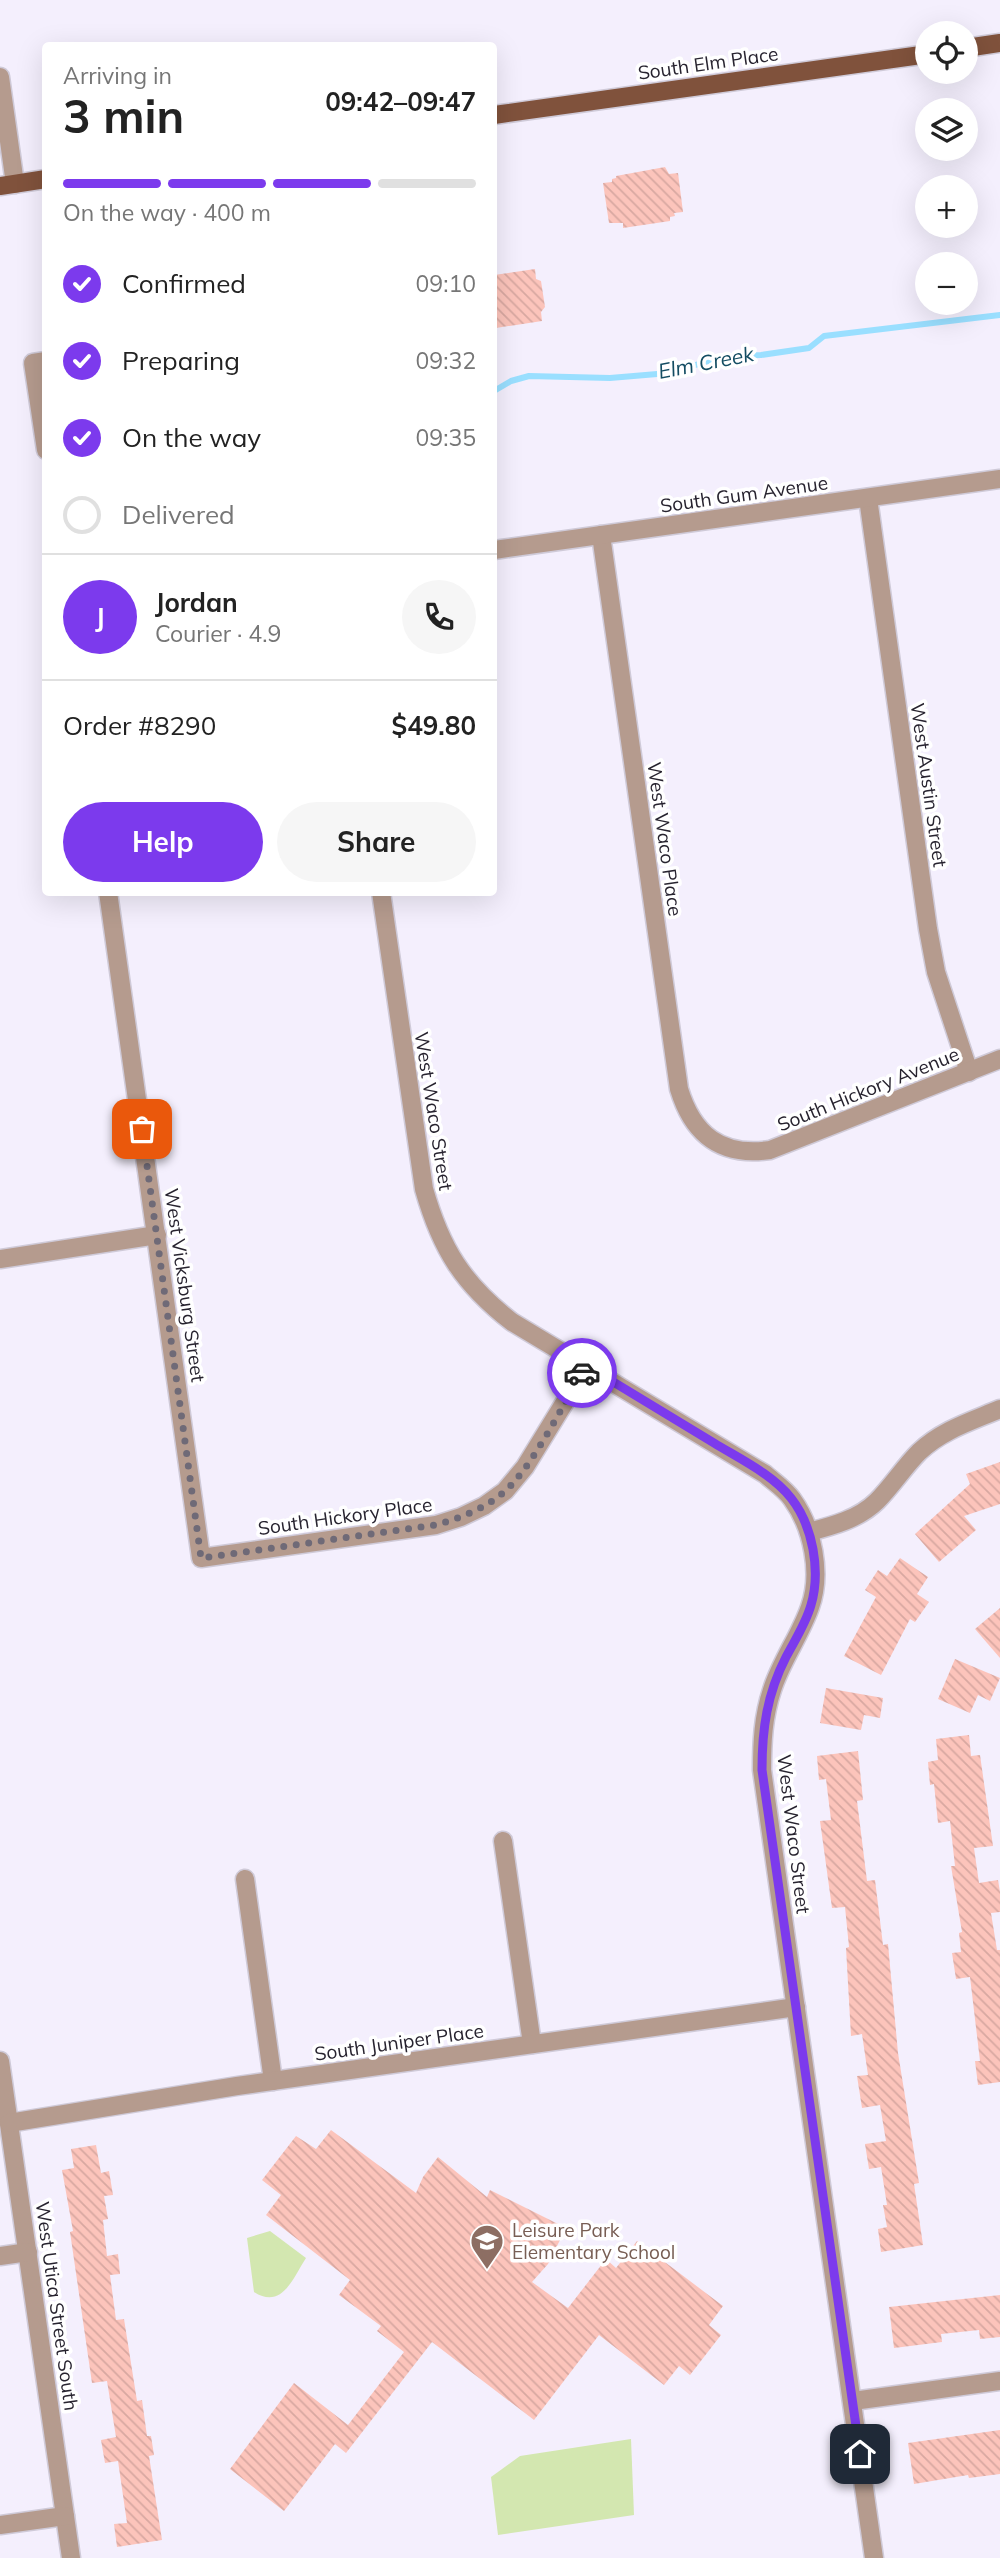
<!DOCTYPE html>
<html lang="en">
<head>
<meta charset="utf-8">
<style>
	:root { --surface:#fff; --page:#f6f6f6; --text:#222; --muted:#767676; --line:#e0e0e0; --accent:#7c3aed }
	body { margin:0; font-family:Mulish,sans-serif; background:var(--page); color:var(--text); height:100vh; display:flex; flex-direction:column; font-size:26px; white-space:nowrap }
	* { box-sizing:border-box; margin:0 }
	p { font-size:23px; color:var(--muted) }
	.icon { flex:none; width:38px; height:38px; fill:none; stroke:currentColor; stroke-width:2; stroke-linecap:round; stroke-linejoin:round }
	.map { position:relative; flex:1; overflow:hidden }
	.sheet { position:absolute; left:42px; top:42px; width:455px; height:854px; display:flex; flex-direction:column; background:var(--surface); border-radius:7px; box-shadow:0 7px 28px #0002 }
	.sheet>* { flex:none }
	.controls { position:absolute; left:915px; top:21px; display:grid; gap:14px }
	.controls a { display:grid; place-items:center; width:63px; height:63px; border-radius:50%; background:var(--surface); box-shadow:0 7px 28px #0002; font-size:35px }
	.pin { position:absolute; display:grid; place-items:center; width:60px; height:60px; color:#fff; margin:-30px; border-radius:14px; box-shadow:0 4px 10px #0006 }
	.courier { position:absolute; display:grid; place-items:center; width:70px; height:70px; margin:-35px; border:5px solid #7c3aed; border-radius:50%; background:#fff; color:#222; box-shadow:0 2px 9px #0007 }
	.head em { font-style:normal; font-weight:700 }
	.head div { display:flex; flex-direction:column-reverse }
	.head { display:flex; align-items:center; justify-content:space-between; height:119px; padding:0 21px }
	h1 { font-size:46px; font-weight:700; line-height:52px }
	.bar { display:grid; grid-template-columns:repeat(4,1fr); gap:10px 7px; align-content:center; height:84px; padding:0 21px }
	.bar i { height:9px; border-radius:5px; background:var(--line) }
	.bar .active { background:var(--accent) }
	.bar p { grid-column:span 4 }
	.line { display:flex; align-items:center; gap:18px; padding:0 21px; border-top:2px solid var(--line) }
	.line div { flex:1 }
	.round { display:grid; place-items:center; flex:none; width:74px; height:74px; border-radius:37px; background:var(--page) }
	ol { padding:0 21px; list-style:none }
	li { display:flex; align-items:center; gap:21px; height:77px }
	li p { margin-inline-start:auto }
	li .icon { padding:7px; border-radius:50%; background:var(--accent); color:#fff; stroke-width:4 }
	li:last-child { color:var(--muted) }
	li i { width:38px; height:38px; border:4px solid var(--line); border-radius:50% }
	.cta { display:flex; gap:14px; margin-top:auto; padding:14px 21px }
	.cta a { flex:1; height:80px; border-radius:42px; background:var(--accent); color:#fff; font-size:28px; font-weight:700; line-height:80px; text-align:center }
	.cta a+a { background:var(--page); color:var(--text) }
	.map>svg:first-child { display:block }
</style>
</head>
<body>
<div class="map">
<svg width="1000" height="2558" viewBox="0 0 1000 2558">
	<defs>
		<pattern id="building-back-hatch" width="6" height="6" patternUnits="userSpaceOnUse" patternTransform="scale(1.75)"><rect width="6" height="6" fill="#fcc4bb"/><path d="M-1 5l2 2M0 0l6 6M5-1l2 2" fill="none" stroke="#d8a8a1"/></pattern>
	</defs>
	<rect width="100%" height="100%" fill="#f4effd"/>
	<g fill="#d3e7b0">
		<path d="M 270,2231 L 306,2258 C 293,2278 282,2310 254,2292 L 247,2238 Z"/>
		<polygon points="631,2439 634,2515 498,2535 491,2477 520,2456"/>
	</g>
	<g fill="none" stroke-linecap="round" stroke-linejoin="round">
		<polyline stroke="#9adfff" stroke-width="6" points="494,391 511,381 529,376 610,378 669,373 725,356 761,355 809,348 824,336 1000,315"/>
	</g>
	<g fill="url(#building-back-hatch)">
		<polygon points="665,167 669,174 678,173 683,212 674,213 675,216 670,217 670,221 623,228 623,223 609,223 603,183 612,182 612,179 616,178 616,176"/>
		<polygon points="535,269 536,279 541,281 545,307 541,312 542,321 496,328 494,307 494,275"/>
		<polygon points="1000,1462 1000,1504 964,1516 976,1530 939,1562 915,1534 970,1484 966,1474"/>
		<polygon points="900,1558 928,1577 917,1594 929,1602 915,1622 910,1619 881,1675 844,1656 876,1597 865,1590 878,1570 887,1576"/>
		<polygon points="1000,1608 1000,1658 975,1629"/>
		<polygon points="955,1659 1000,1678 990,1701 978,1695 970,1713 938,1699"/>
		<polygon points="826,1688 883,1698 880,1718 864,1715 861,1730 820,1723"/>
		<polygon points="969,1735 971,1756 980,1755 993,1846 974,1848 979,1883 998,1880 1000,1892 1000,1912 991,1913 997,1950 1000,1950 1000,2082 978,2085 975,2061 980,2061 970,1977 956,1979 952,1953 961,1952 959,1933 962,1932 951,1866 955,1866 950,1821 938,1823 934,1784 930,1785 928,1762 938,1760 936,1739"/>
		<polygon points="858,1751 863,1800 857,1801 867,1881 875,1880 883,1945 888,1944 898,2053 919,2183 914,2184 923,2245 881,2252 878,2229 887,2227 883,2205 887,2205 881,2167 869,2169 865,2144 886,2141 880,2105 862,2108 857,2076 868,2075 862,2034 851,2036 846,1948 849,1947 845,1907 832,1908 820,1821 831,1820 826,1779 819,1780 817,1756"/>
		<polygon points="331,2130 416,2193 423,2177 438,2157 487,2197 490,2190 566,2228 548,2264 532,2282 568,2308 606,2259 616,2268 637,2241 723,2306 709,2325 721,2335 690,2375 679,2366 664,2385 599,2335 534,2420 432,2342 346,2453 335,2444 284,2511 230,2469 294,2383 348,2425 404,2352 377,2331 381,2326 339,2295 350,2280 266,2215 281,2195 262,2180 296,2136 316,2149"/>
		<polygon points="96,2145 101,2173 109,2171 113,2195 104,2196 108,2219 103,2220 107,2256 118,2254 120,2274 110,2275 116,2320 124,2319 137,2401 142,2400 147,2436 151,2436 154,2455 149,2456 162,2540 117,2547 114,2524 127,2523 118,2461 105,2463 101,2440 116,2437 107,2381 92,2383 70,2232 73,2231 62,2170 74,2168 71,2149"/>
		<polygon points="1000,2295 1000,2337 980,2339 979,2330 941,2334 942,2342 894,2348 889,2307"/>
		<polygon points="1000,2430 1000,2474 969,2478 968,2475 914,2484 908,2443"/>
	</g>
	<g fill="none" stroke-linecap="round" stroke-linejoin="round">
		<defs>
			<g id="minor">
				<polyline points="0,77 15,184"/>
				<polyline points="46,361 33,363 46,450"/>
				<polyline points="868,498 928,929 936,972 969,1072"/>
				<path d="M 601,535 L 679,1089 C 693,1135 721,1157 770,1150 L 1000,1059"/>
				<polyline points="494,550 1000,479"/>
				<polyline points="108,892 201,1558 436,1525 461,1517 484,1506 505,1491 525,1467 587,1366"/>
				<path d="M 381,892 L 424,1189 C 441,1249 463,1284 512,1322 L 765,1474 C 774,1482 785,1489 792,1499 C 813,1528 822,1574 810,1607 C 800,1636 781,1661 772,1690 C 763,1717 762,1742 762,1770 L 874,2558"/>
				<polyline points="0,1259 157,1235"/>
				<path d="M 809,1532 C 832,1526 859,1519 877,1501 C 892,1486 904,1467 919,1452 C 942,1430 972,1421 1000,1409"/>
				<polyline points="503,1841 532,2044"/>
				<polyline points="245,1879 273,2081"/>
				<polyline points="0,2061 71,2558"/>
				<polyline points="9,2123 237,2086 796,2007"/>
				<polyline points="0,2256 28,2252"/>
				<polyline points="853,2401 1000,2381"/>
				<polyline points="0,2525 65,2516"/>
			</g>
			<g id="major">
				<polyline points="966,48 1000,43"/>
				<polyline points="494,115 928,54"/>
				<polyline points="0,186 46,179"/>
			</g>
		</defs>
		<use href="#minor" stroke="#cfcad8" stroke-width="21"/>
		<use href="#major" stroke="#cfcad8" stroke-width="21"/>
		<use href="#minor" stroke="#b59b8e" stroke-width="18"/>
		<use href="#major" stroke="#80523c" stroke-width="18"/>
	</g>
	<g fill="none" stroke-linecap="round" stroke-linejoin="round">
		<path stroke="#6f6a77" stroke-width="7" stroke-dasharray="0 12.6" d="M 142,1129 L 201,1558 L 436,1525 C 460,1518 484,1509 504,1492 C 532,1468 562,1406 582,1373"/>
		<path stroke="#7c3aed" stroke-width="9" d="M 582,1373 L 587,1366 C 629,1391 671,1417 714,1443 C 740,1459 772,1474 791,1498 C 813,1526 821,1571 811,1605 C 806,1623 795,1640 786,1657 C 767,1694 762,1729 762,1770 L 860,2454"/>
	</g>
	<defs>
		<symbol id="school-pin" viewBox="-11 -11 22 30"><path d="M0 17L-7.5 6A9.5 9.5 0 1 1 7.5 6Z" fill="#8d6e63" stroke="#fff"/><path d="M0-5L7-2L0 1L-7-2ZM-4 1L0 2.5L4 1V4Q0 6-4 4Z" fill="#fff"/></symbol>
	</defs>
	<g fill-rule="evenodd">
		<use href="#school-pin" x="468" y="2222" width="38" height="52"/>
	</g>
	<g text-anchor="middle" stroke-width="7" stroke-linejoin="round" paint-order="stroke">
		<g font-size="19" fill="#27232f" stroke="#fff">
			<text transform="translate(708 63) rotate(-8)" y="7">South Elm Place</text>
			<text transform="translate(744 494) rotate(-8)" y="7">South Gum Avenue</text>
			<text transform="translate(929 785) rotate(82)" y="7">West Austin Street</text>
			<text transform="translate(665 839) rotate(82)" y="7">West Waco Place</text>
			<text transform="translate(868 1089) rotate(-22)" y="7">South Hickory Avenue</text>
			<text transform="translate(434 1111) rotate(81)" y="7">West Waco Street</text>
			<text transform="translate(185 1285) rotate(82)" y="7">West Vicksburg Street</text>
			<text transform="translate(345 1516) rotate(-8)" y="7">South Hickory Place</text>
			<text transform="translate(794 1834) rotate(83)" y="7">West Waco Street</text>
			<text transform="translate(399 2042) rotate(-8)" y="7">South Juniper Place</text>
			<text transform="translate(57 2306) rotate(82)" y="7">West Utica Street South</text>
		</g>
		<g font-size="19" fill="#785e54" stroke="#fff" text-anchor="start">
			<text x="512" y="2237">Leisure Park<tspan x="512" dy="22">Elementary School</tspan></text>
		</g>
		<g font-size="21" font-style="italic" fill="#134c62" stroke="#fff">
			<text transform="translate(706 363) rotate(-11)" y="7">Elm Creek</text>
		</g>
	</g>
</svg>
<div class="controls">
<a><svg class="icon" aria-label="locate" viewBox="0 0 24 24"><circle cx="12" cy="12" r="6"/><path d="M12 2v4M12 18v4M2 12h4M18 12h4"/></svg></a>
<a><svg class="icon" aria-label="layers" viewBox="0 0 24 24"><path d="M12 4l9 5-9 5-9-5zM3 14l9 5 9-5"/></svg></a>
<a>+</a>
<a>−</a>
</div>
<div class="pin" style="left:142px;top:1129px;background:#ea580c"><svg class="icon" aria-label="bag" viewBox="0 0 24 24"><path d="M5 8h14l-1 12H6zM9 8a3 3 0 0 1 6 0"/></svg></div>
<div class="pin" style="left:860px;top:2454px;background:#1f2937"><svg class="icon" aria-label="home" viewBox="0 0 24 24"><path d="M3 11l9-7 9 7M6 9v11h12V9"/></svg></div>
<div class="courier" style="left:582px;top:1373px"><svg class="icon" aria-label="car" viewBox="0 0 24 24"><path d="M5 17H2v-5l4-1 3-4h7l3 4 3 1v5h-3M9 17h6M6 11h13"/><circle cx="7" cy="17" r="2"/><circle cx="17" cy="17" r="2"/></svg></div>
<section class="sheet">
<div class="head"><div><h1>3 min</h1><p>Arriving in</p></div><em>09:42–09:47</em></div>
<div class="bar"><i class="active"></i><i class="active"></i><i class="active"></i><i></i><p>On the way · 400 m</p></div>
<ol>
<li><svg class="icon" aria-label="check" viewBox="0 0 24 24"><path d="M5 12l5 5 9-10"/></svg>Confirmed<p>09:10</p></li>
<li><svg class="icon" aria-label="check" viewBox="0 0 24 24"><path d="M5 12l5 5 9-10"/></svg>Preparing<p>09:32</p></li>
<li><svg class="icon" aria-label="check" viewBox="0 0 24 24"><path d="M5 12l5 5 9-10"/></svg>On the way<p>09:35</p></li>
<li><i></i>Delivered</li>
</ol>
<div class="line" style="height:126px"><b class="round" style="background:var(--accent);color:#fff">J</b><div><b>Jordan</b><p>Courier · 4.9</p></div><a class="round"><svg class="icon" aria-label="phone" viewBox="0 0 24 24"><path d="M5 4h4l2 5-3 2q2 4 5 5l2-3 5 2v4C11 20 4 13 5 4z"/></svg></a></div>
<div class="line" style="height:91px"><div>Order #8290</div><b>$49.80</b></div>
<div class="cta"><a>Help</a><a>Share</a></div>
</section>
</div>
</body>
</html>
